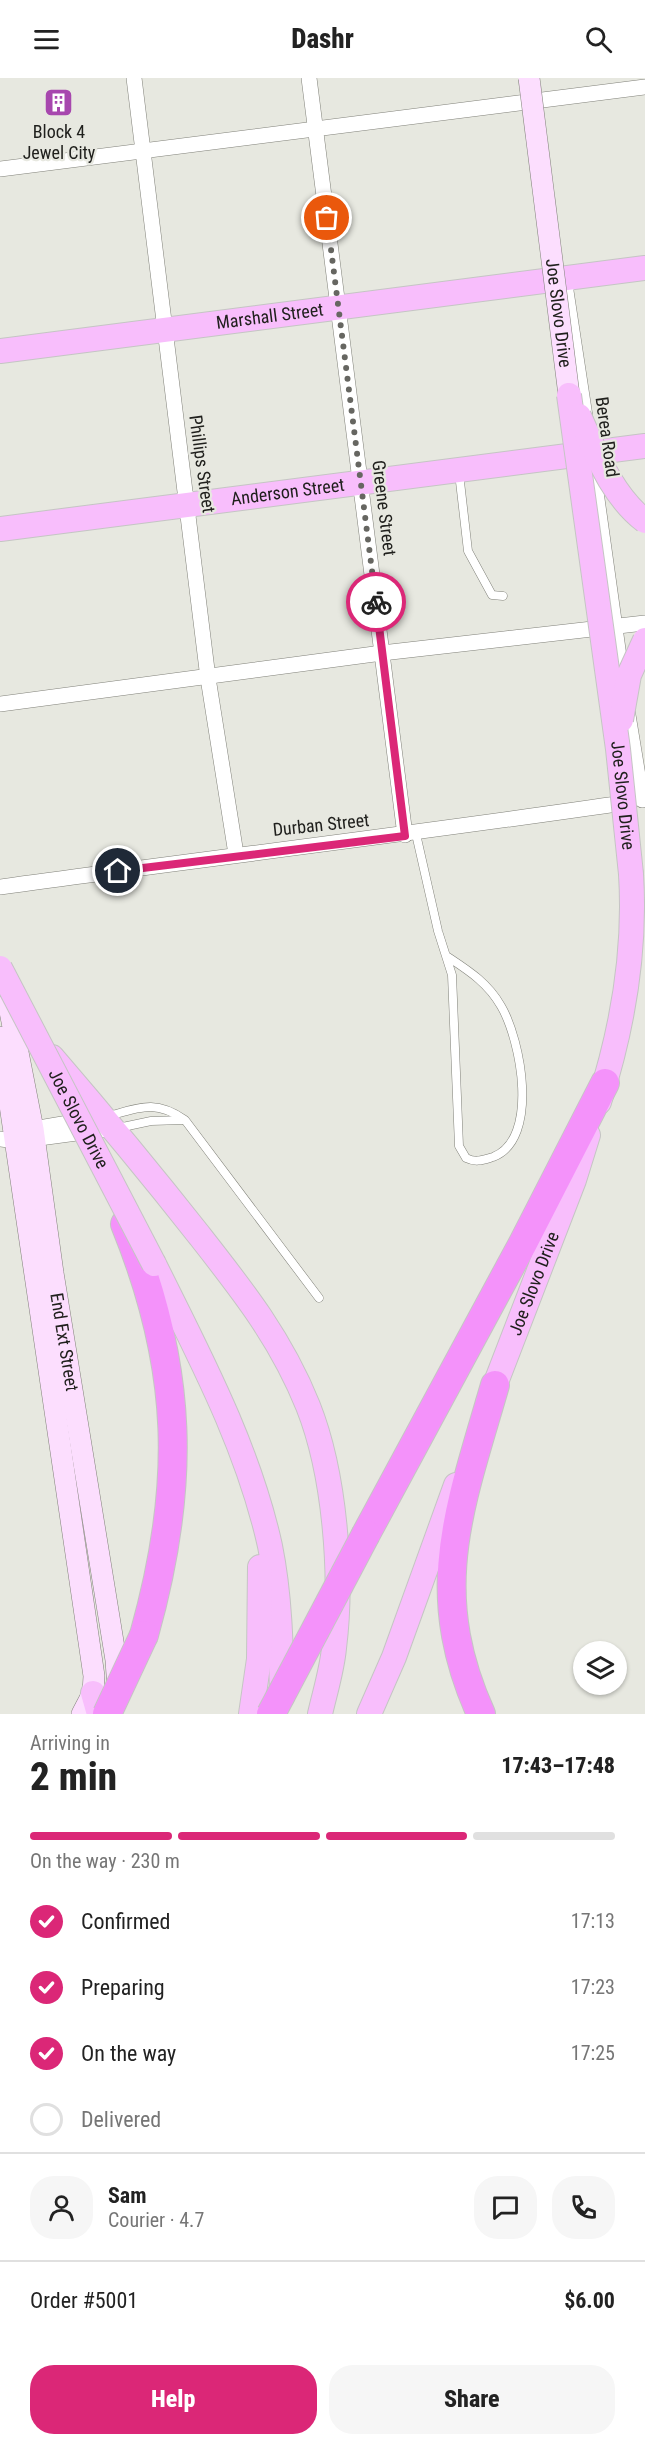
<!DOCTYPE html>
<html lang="en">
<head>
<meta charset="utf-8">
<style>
	:root { --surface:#fff; --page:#f6f6f6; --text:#222; --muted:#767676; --line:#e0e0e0; --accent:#db2777 }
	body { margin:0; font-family:"Roboto Condensed",sans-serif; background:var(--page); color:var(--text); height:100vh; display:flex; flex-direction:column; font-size:22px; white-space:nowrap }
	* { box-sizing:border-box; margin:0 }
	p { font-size:20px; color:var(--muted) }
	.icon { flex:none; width:33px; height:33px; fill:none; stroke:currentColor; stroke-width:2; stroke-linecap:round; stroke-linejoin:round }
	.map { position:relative; height:1636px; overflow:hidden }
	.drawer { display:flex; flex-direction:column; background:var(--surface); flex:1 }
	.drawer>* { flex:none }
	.fabs { position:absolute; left:573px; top:1563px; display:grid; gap:12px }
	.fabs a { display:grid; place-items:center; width:54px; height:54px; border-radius:50%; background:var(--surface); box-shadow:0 2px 4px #0004; font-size:30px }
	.pin { position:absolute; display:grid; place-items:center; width:51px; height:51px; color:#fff; margin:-26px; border:3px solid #fff; border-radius:50%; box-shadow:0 2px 6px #0007 }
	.courier { position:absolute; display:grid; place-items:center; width:60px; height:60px; margin:-30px; border:4px solid #db2777; border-radius:50%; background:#fff; color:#222; box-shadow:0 2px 8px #0007 }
	.summary em { font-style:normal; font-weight:800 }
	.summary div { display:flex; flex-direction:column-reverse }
	.summary { display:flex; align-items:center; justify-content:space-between; height:102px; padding:0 30px }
	h1 { font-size:39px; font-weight:800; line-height:45px }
	.bar { display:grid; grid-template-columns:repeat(4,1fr); gap:9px 6px; align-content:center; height:72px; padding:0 30px }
	.bar i { height:8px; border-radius:4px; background:var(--line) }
	.bar .selected { background:var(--accent) }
	.bar p { grid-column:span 4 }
	.line { display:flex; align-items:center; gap:15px; padding:0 30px; border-top:2px solid var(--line) }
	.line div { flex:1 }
	.round { display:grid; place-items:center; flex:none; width:63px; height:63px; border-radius:24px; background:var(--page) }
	ol { padding:0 30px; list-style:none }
	li { display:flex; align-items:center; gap:18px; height:66px }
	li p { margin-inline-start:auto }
	li .icon { padding:6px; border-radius:50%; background:var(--accent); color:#fff; stroke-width:4 }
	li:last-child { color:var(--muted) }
	li i { width:33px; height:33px; border:3px solid var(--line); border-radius:50% }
	.button { display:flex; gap:12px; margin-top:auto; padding:12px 30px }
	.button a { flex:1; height:69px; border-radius:24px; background:var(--accent); color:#fff; font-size:24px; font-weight:800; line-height:69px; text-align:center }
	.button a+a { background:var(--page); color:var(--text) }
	header { display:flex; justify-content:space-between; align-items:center; height:78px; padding:0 30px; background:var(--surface); font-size:27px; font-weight:800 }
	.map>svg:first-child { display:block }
</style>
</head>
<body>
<header><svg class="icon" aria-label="menu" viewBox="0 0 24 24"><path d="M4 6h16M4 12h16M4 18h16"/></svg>Dashr<svg class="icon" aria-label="search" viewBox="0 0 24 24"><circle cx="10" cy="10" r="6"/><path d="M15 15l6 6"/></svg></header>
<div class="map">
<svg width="645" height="1636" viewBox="0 0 645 1636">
	<rect width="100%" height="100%" fill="#e7e8e0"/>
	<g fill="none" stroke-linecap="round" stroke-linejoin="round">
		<defs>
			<g id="lane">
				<polyline points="459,395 468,473 492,517 503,518"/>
				<path d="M 416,756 L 438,853 L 452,897 L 459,1068 L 466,1080 C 476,1085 483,1082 493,1079 C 540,1061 521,962 501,928 C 488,905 469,893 448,879"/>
				<path d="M 109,1038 C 141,1029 156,1022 185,1042 L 319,1220"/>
				<polyline points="118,1050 151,1043 183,1042"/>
			</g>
			<g id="street">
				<polyline points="134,0 208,600 236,776"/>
				<polyline points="309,0 405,757"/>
				<polyline points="0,91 645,9"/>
				<polyline points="564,200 586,345"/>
				<polyline points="591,378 623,607"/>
				<polyline points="0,626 382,575 645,545"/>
				<polyline points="627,631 642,722"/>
				<path d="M 0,809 C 210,780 420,755 630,724"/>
				<polyline points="39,1050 86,1042"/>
				<polyline points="0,1061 17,1063 114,1050"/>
			</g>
			<g id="secondary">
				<path id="s1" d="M 6,913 L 33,1051 L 53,1195 L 116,1582 L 118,1611"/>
				<polyline points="0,959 94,1598 93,1615 82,1636"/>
			</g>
			<g id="primary">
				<path id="s2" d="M 0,273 L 645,190"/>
				<path id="s3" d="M 0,451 L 645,368"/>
				<path d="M 52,979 C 102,1037 151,1096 199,1157 C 243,1213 281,1261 308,1328 C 335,1396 343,1498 334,1570 C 332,1592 325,1614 320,1636"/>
				<path d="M 599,1024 C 623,949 636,874 631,796"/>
				<path d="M 154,1186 C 199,1277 248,1368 270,1468 C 280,1517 281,1569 282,1619"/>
				<path id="s4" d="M 488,1325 L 574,1102 L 588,1057"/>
				<polyline points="93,1615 99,1636"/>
				<polyline points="251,1636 259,1581 260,1489"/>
				<polyline points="369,1636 394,1579 456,1407"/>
			</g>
			<g id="highway">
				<path d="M 125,1146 C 184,1291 186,1408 144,1557"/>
				<polyline points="366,1456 523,1165 605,1005"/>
				<path d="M 481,1636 C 425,1512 460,1429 495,1307"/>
			</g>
		</defs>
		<use href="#lane" stroke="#808179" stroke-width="9"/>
		<use href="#street" stroke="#808179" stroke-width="16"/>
		<use href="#secondary" stroke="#808179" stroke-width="22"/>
		<use href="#primary" stroke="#c5c5c4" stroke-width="26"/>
		<use href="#highway" stroke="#c5c5c4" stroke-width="30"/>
		<use href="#lane" stroke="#fff" stroke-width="8"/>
		<use href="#street" stroke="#fff" stroke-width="15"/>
		<use href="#secondary" stroke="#fcdefe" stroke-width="21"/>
		<use href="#primary" stroke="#f8befc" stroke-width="24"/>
		<use href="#highway" stroke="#f492fa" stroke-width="28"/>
		<defs>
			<g id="secondary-bridge">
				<path id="s5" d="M 529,0 L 569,317"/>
			</g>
			<g id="primary-bridge">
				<path id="s6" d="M 569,317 L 618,671 L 631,796"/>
				<path d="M 579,338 C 596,375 612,418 645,443"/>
				<polyline points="621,642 629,597 645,562"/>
				<path id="s7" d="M 0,890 L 154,1186"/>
			</g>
			<g id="highway-bridge">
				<polyline points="107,1636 144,1557"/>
				<polyline points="271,1636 366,1456"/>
			</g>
		</defs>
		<use href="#secondary-bridge" stroke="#808179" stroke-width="22" stroke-linecap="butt"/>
		<use href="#primary-bridge" stroke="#c5c5c4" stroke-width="26" stroke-linecap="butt"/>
		<use href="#highway-bridge" stroke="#c5c5c4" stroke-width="30" stroke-linecap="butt"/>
		<use href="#secondary-bridge" stroke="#fcdefe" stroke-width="21"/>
		<use href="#primary-bridge" stroke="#f8befc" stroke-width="24"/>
		<use href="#highway-bridge" stroke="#f492fa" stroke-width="28"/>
	</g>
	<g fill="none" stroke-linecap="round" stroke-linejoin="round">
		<polyline stroke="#666661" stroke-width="6" stroke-dasharray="0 10.8" points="327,140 376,524"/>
		<polyline stroke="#db2777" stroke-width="8" points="118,793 405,758 376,524"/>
	</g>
	<defs>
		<symbol id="building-square" viewBox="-11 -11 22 22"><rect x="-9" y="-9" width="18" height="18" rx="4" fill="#a747ae" stroke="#e7e8e0"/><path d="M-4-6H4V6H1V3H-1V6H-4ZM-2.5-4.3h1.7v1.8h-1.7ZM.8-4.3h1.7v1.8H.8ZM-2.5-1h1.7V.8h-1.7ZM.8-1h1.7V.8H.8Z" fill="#fff"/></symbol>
	</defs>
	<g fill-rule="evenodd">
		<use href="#building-square" x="42" y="8" width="33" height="33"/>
	</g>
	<g text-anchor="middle" stroke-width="4.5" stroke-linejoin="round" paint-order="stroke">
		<g font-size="18" fill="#20201d" stroke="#e7e8e0">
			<text x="59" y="60">Block 4<tspan x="59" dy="21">Jewel City</tspan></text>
		</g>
		<g font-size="18" fill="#20201d" stroke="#e7e8e0">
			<text dy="6" stroke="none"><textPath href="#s5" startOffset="237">Joe Slovo Drive</textPath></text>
			<text dy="6" stroke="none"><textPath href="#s2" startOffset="272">Marshall Street</textPath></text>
			<text transform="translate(607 359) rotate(82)" y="6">Berea Road</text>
			<text transform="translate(202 386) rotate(82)" y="6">Phillips Street</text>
			<text dy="6" stroke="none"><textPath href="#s3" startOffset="290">Anderson Street</textPath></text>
			<text transform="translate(384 430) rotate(83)" y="6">Greene Street</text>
			<text dy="6" stroke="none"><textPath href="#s6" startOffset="404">Joe Slovo Drive</textPath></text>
			<text transform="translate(321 747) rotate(-6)" y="6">Durban Street</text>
			<text dy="6" stroke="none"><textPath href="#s7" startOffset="170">Joe Slovo Drive</textPath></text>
			<text dy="6" stroke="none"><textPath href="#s4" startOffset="128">Joe Slovo Drive</textPath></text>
			<text dy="6" stroke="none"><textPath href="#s1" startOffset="356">End Ext Street</textPath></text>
		</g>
	</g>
</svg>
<div class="fabs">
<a><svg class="icon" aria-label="layers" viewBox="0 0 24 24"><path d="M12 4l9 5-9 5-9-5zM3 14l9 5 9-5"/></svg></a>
</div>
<div class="pin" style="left:327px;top:140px;background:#ea580c"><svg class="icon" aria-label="bag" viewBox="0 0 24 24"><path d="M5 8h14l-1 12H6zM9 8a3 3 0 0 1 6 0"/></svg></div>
<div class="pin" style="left:118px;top:793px;background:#1f2937"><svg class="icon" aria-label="home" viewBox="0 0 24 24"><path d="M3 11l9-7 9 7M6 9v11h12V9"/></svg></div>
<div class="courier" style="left:376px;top:524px"><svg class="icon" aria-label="bike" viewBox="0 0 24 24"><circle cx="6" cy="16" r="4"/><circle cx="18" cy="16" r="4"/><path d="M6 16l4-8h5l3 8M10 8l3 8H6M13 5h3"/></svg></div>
</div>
<section class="drawer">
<div class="summary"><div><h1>2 min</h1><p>Arriving in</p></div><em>17:43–17:48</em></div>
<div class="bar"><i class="selected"></i><i class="selected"></i><i class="selected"></i><i></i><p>On the way · 230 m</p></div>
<ol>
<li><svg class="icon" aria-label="check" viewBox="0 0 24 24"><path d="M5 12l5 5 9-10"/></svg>Confirmed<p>17:13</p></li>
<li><svg class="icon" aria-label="check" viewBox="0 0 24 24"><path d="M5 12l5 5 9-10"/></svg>Preparing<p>17:23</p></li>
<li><svg class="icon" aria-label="check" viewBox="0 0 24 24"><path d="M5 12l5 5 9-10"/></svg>On the way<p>17:25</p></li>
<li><i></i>Delivered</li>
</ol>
<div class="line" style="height:108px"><a class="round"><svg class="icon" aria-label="person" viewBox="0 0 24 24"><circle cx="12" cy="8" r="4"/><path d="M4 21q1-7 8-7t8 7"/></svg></a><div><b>Sam</b><p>Courier · 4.7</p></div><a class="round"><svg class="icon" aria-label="chat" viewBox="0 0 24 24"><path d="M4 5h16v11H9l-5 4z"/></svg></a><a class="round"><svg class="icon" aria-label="phone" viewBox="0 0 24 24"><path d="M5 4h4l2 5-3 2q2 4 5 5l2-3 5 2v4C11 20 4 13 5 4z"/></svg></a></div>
<div class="line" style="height:78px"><div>Order #5001</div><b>$6.00</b></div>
<div class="button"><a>Help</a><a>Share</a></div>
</section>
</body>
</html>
